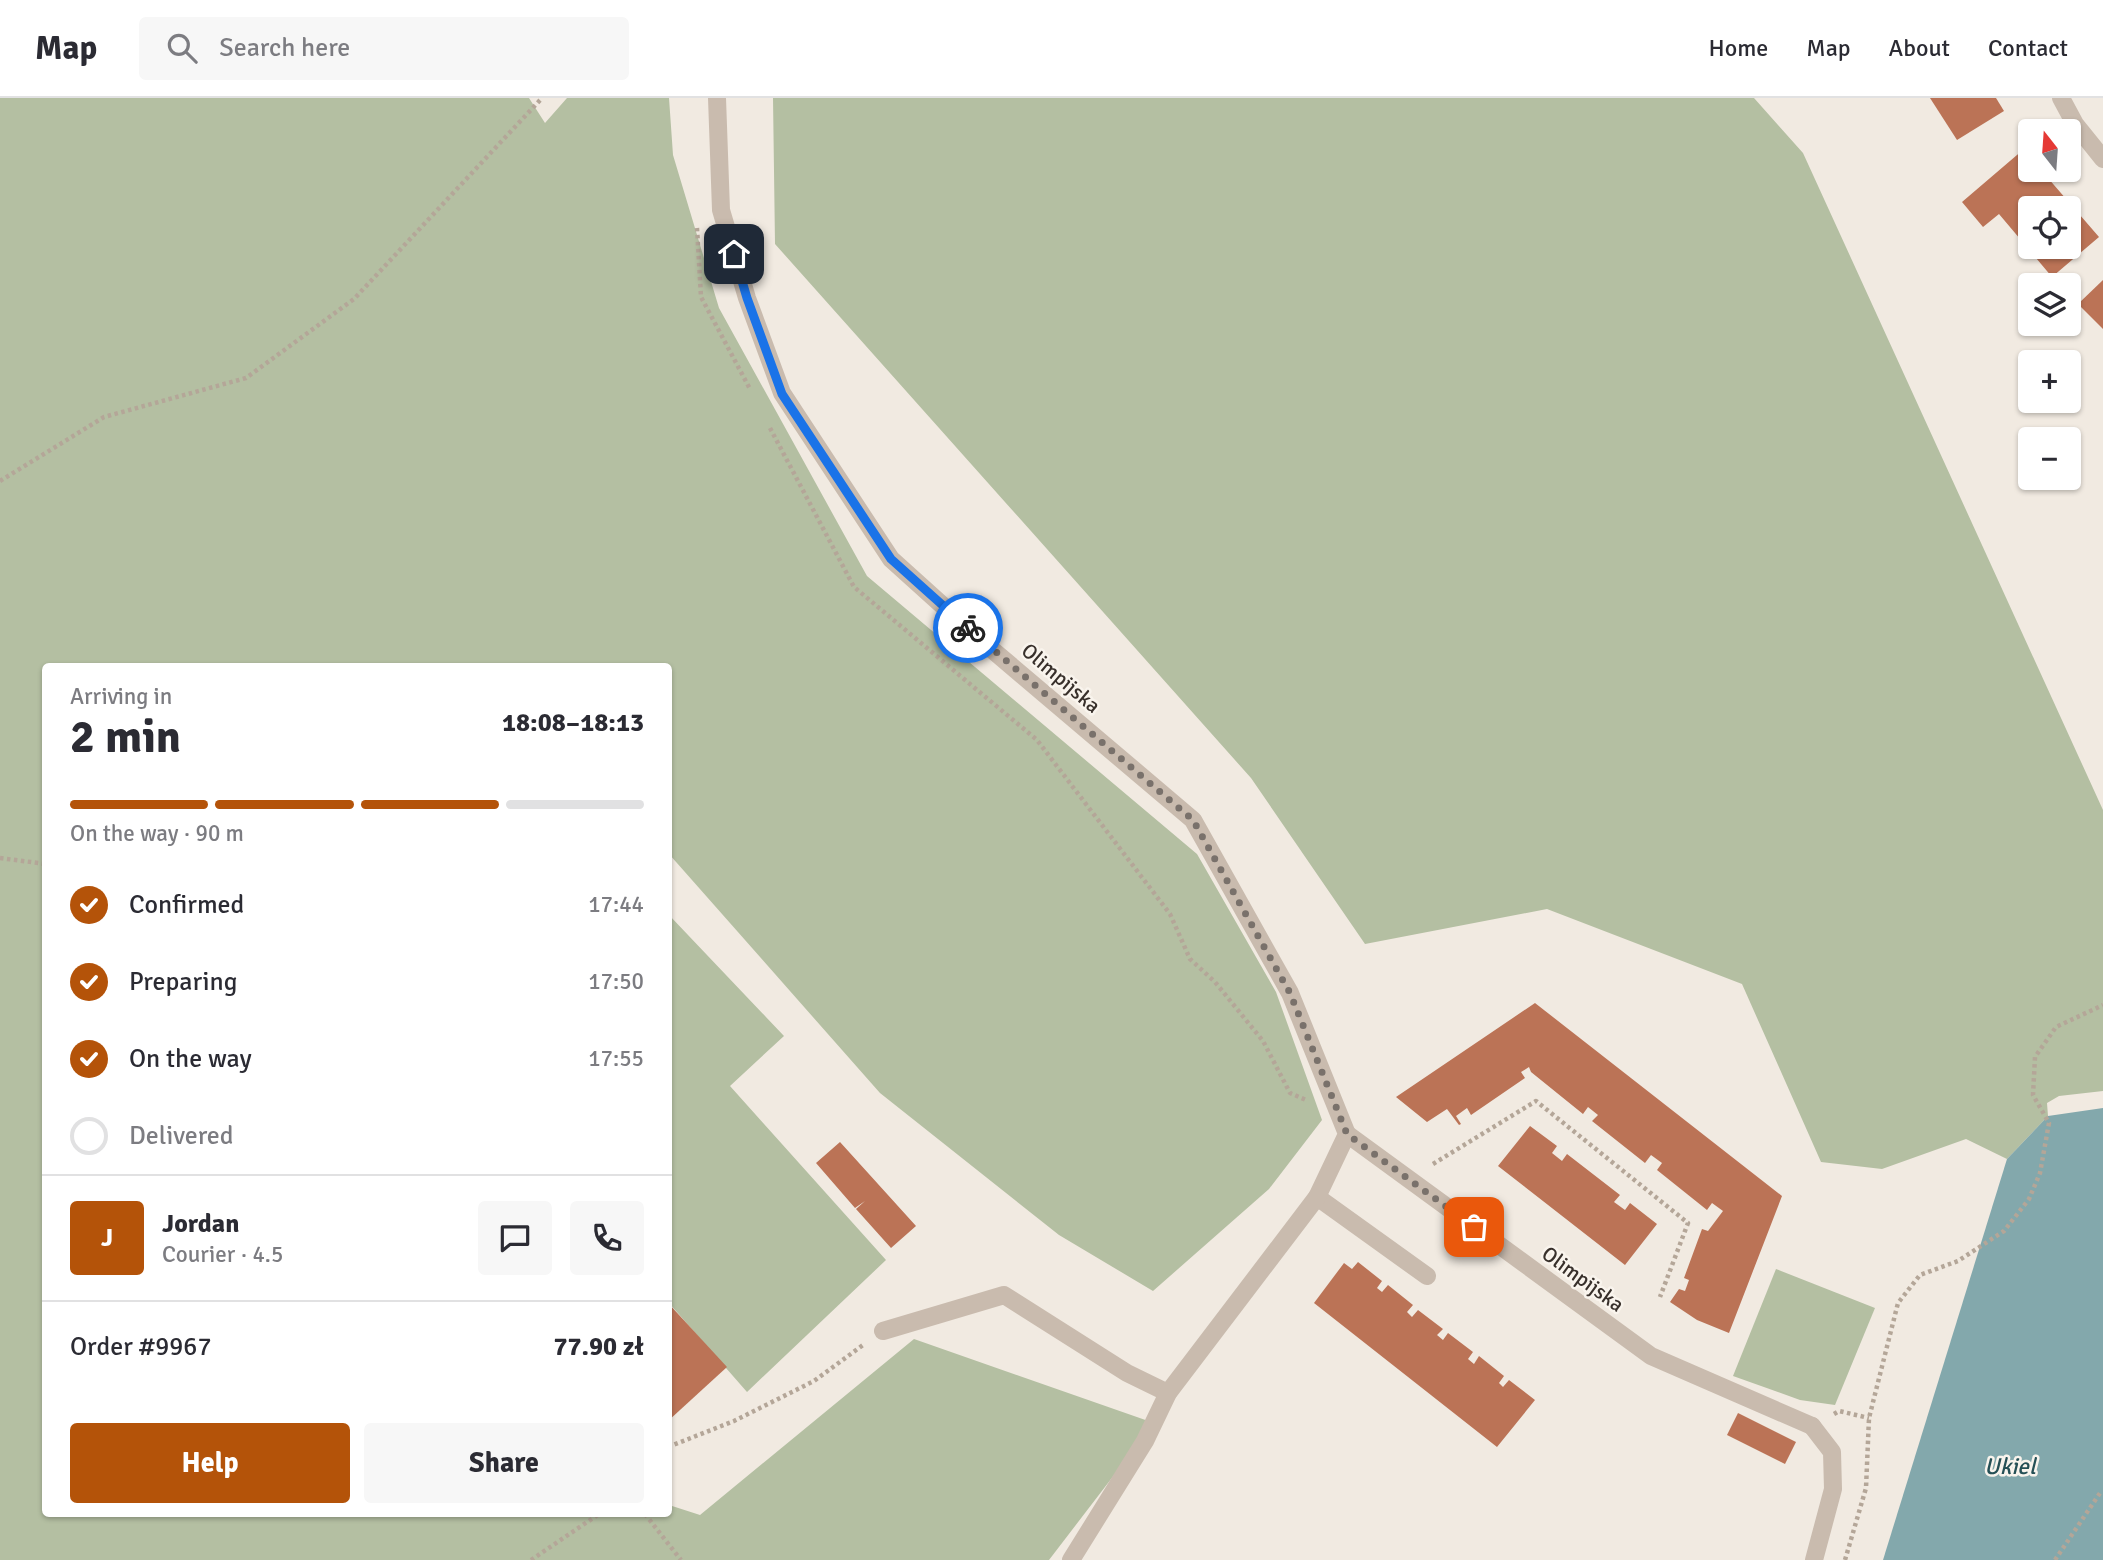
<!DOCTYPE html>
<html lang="en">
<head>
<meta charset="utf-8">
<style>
	:root { --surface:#fff; --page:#f7f7f7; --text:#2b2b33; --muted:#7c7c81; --line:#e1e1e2; --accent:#b45309 }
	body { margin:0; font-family:Signika,sans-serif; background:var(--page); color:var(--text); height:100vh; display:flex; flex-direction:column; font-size:26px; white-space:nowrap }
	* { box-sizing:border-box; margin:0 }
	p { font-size:23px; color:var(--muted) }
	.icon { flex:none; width:38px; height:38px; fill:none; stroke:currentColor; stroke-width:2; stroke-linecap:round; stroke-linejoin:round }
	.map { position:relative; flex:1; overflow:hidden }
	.drawer { position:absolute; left:42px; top:565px; width:630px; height:854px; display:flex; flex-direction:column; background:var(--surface); border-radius:7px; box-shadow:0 2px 5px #0004 }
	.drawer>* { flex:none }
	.needle { width:46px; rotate:343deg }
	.controls { position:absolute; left:2018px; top:21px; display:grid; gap:14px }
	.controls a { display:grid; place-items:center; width:63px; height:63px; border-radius:7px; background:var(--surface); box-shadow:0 2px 5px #0004; font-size:35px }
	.pin { position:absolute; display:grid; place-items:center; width:60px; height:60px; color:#fff; margin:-30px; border-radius:14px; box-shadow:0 4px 10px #0006 }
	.courier { position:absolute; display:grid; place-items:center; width:70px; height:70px; margin:-35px; border:5px solid #1a73e8; border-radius:50%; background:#fff; color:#222; box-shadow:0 2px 9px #0007 }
	.head em { font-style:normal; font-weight:800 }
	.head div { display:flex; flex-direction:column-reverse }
	.head { display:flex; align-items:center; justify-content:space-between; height:119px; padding:0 28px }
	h1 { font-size:46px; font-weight:800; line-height:52px }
	.bar { display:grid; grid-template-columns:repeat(4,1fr); gap:10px 7px; align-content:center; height:84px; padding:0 28px }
	.bar i { height:9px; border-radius:5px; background:var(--line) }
	.bar .on { background:var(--accent) }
	.bar p { grid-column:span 4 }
	.line { display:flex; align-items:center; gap:18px; padding:0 28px; border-top:2px solid var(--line) }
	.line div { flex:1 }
	.round { display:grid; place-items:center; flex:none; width:74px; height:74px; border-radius:7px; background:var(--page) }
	ol { padding:0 28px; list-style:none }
	li { display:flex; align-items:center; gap:21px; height:77px }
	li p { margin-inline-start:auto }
	li .icon { padding:7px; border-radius:50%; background:var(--accent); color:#fff; stroke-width:4 }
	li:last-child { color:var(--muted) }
	li i { width:38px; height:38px; border:4px solid var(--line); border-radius:50% }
	.button { display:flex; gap:14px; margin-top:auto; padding:14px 28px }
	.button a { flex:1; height:80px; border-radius:7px; background:var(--accent); color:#fff; font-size:28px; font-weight:800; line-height:80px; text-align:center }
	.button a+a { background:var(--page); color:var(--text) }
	header { display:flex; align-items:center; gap:42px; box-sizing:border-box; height:98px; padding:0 35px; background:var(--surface); border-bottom:2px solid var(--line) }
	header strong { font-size:33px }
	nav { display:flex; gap:38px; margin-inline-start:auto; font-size:24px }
	.search { width:490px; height:63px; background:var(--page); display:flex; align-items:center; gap:18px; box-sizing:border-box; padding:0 24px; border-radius:7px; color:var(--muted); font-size:26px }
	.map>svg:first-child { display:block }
</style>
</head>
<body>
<header>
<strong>Map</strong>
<div class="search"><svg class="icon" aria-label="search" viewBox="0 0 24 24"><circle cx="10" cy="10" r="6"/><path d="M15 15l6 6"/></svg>Search here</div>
<nav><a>Home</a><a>Map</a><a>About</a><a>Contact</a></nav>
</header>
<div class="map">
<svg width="2103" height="1462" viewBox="0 0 2103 1462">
	<rect width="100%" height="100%" fill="#f1eae1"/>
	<g fill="#b4bfa2">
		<polygon points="0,0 529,0 545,25 567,0 669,0 673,57 719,210 867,478 1197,756 1276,894 1322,1022 1269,1091 1153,1193 1059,1137 880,995 669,756 668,569 46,569 46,1416 668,1416 669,1407 700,1417 914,1241 1154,1325 1049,1462 0,1462"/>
		<polygon points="773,0 1754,0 1803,55 2103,712 2103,993 2059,998 2047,1005 2048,1018 2007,1061 1966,1041 1882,1071 1821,1064 1742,886 1547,811 1365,846 1251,680 775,146"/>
		<polygon points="669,817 784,938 730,988 886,1162 747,1294 669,1205"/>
		<polygon points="1776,1171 1875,1210 1835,1307 1800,1302 1733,1278"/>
	</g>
	<polygon fill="#83a8ac" points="2103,1010 2103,1462 1883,1462 2007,1061 2048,1018"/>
	<g fill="#bb7356" fill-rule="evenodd">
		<polygon points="1930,0 1996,0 2004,13 1957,42"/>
		<path d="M 2024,51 L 2030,58 L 2030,72 L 2041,72 L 2099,139 L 2052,179 L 1999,116 L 1983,129 L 1962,104 ZM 2030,110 L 2068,110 L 2068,149 L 2030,149 Z"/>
		<polygon points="2103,182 2103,231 2078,206"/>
		<polygon points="1535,905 1782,1098 1729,1235 1697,1222 1670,1204 1679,1191 1685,1193 1689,1182 1684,1180 1702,1131 1708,1133 1723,1113 1712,1105 1707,1112 1657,1072 1662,1065 1651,1057 1645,1065 1592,1023 1598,1017 1588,1009 1583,1016 1531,974 1529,969 1521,974 1525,980 1471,1017 1467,1010 1456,1018 1461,1026 1459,1027 1447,1011 1427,1024 1396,999"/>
		<polygon points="1530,1028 1557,1048 1552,1055 1562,1063 1567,1056 1620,1097 1614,1104 1625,1112 1630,1105 1657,1126 1625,1167 1498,1068"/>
		<polygon points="840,1044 916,1128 891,1150 856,1111 865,1103 855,1110 816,1065"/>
		<polygon points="1358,1164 1382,1183 1377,1190 1382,1194 1388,1187 1413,1207 1407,1214 1412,1219 1418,1212 1443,1231 1437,1237 1443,1242 1448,1235 1473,1254 1468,1261 1474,1266 1479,1258 1504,1278 1499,1285 1503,1289 1509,1282 1535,1302 1497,1349 1314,1205 1344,1165 1352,1171"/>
		<polygon points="668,1205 727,1269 668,1323"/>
		<polygon points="1738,1315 1796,1344 1785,1366 1727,1337"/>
	</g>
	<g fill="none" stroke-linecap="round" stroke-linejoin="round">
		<g stroke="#b4a698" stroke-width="4.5" stroke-dasharray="3.5 3.5" stroke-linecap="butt">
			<polyline points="697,130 701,199 750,291"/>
			<polyline points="770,330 854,489 1037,642 1170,816 1190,861 1215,884 1263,943 1290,995 1306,1002"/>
			<polyline points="0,383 104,319 246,280 354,201 542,0"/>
			<polyline points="0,760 46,766"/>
			<polyline points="1433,1066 1536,1003 1688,1125 1660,1199"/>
			<polyline points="1834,1316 1839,1313 1869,1320"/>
			<polyline points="668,1349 734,1323 814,1283 863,1247"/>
			<polyline points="645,1416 681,1462"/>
			<polyline points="531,1462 599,1416"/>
			<polyline points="1845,1462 1866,1390 1869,1320 1898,1205 1920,1177 1958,1163 2004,1133 2029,1101 2040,1075 2049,1025 2033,997 2035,959 2056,929 2103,907"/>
			<polyline points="2055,1462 2100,1395"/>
		</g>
		<g stroke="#c9bbae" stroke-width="18">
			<polyline points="1317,1099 1427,1178"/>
			<polyline points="883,1233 1004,1197 1127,1275 1168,1295"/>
			<polyline points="1812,1328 1832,1354 1833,1391 1814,1462"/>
		</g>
		<g stroke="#c9bbae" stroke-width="18">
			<polyline points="717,0 721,112 747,200 782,295 891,461 983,544 1193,722 1290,895 1347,1036 1317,1099 1168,1295 1145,1343 1071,1462"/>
			<polyline points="2061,0 2075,26 2103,61"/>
			<polyline points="1347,1036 1651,1258 1812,1328"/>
		</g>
	</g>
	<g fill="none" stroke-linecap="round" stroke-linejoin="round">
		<polyline stroke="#79716b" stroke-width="7" stroke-dasharray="0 12.6" points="968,530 1193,722 1290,895 1347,1036 1474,1129"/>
		<polyline stroke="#1a73e8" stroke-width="9" points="734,156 747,200 782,296 891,461 968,530"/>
	</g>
	<g text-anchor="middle" stroke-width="5" stroke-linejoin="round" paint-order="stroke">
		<g font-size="21" fill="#38302b" stroke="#f9f4ed">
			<text transform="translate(1061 580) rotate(40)" y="7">Olimpijska</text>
			<text transform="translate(1583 1181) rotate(36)" y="7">Olimpijska</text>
		</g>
		<g font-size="23" font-style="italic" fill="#255056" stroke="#f9f4ed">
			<text x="2010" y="1376">Ukiel</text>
		</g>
	</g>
</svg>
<div class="controls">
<a><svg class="needle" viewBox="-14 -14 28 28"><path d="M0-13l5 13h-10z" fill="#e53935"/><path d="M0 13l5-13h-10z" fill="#7c7c81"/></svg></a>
<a><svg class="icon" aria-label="locate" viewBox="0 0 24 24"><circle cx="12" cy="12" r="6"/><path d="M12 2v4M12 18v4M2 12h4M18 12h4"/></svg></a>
<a><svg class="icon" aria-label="layers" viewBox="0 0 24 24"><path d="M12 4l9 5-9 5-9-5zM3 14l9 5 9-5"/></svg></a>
<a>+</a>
<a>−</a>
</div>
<div class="pin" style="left:1474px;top:1129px;background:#ea580c"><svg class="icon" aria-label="bag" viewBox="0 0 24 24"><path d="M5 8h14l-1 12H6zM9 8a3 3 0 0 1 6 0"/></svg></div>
<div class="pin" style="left:734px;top:156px;background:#1f2937"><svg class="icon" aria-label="home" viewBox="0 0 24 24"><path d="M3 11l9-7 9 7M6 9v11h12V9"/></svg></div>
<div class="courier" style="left:968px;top:530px"><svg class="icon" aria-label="bike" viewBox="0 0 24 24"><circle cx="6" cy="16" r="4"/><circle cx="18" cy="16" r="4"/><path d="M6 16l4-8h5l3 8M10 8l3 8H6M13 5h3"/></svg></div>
<section class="drawer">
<div class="head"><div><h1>2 min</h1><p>Arriving in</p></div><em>18:08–18:13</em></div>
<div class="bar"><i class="on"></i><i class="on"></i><i class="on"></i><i></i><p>On the way · 90 m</p></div>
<ol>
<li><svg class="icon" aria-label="check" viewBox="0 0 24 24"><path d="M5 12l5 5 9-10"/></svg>Confirmed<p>17:44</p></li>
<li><svg class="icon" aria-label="check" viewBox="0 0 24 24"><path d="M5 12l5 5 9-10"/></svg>Preparing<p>17:50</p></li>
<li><svg class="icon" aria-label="check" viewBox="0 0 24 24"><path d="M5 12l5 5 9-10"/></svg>On the way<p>17:55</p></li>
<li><i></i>Delivered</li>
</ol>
<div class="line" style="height:126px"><b class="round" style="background:var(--accent);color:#fff">J</b><div><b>Jordan</b><p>Courier · 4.5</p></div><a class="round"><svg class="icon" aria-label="chat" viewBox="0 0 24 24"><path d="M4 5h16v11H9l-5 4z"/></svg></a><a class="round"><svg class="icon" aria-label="phone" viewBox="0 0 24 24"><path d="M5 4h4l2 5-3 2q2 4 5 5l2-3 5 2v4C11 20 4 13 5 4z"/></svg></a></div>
<div class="line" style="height:91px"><div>Order #9967</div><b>77.90 zł</b></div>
<div class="button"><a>Help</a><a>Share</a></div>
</section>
</div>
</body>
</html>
